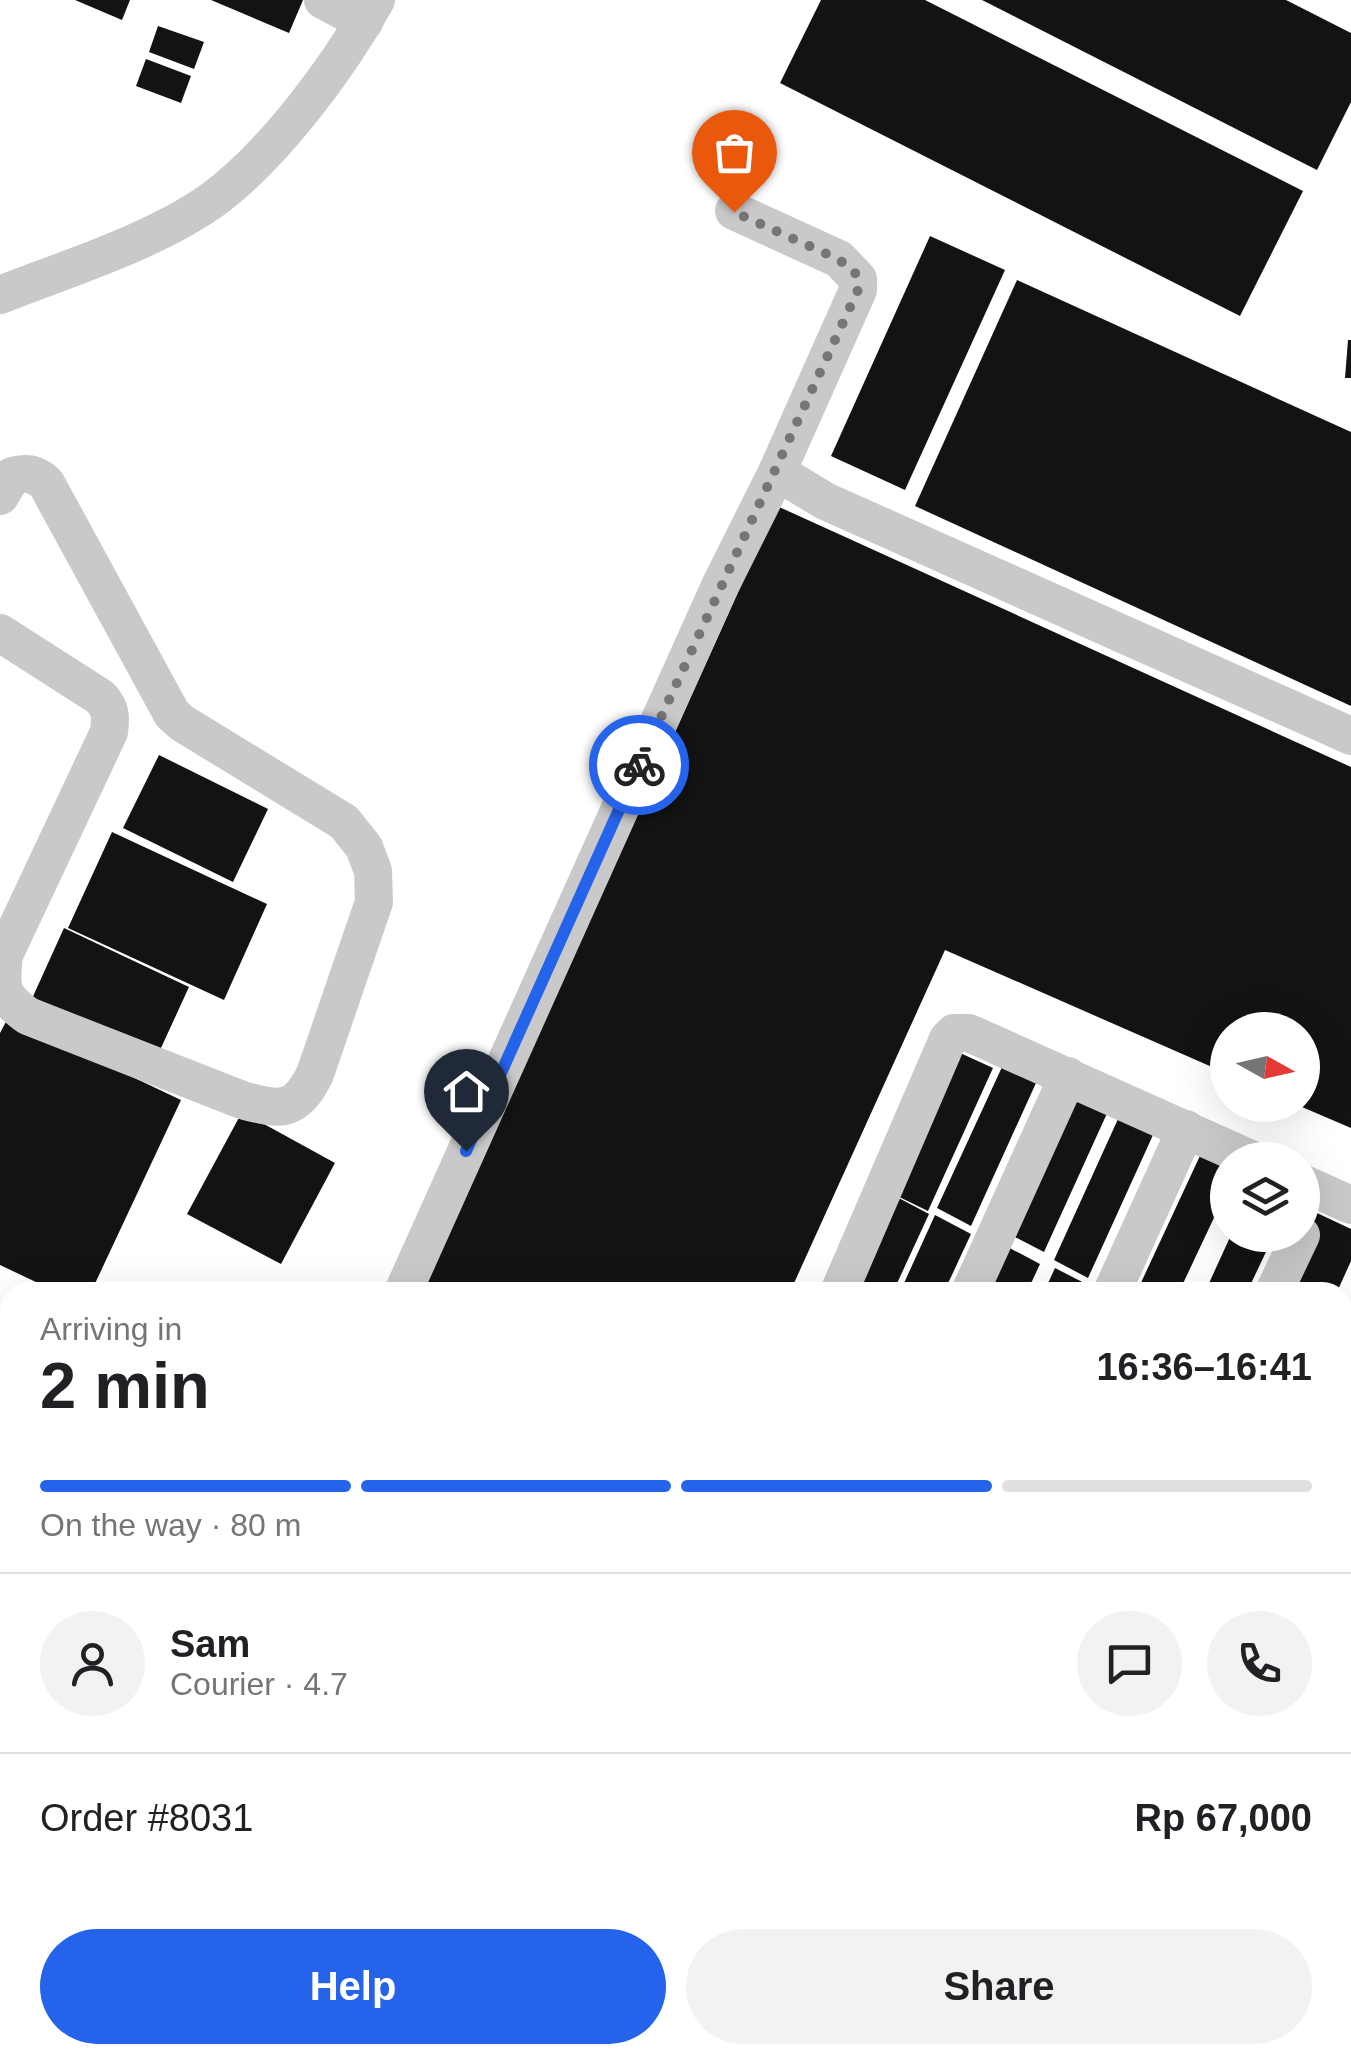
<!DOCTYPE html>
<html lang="en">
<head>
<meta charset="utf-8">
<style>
	:root { --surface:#fff; --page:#f2f2f2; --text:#202124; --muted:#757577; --line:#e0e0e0; --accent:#2563eb }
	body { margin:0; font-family:Helvetica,sans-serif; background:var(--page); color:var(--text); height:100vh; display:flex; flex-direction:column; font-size:38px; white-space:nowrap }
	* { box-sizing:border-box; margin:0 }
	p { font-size:32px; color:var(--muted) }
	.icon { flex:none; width:55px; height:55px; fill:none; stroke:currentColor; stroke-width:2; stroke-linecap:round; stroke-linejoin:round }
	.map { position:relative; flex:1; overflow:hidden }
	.sheet { position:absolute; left:0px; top:1282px; width:1352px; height:782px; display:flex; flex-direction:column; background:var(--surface); border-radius:30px 30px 0 0; box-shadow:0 10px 40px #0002 }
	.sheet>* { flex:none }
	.needle { width:65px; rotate:98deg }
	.buttons { position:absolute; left:1210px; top:1012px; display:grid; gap:20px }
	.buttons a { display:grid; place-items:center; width:110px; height:110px; border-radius:50%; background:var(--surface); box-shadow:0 10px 40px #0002; font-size:50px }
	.pin { position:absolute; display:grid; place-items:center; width:85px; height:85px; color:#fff; margin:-102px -42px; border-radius:50% 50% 50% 0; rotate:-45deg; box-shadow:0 0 10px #0007 }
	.pin .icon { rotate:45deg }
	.courier { position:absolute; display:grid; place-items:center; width:100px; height:100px; margin:-50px; border:8px solid #2563eb; border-radius:50%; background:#fff; color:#222; box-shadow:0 2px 12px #0007 }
	.head em { font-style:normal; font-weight:600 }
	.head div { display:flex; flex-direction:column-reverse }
	.head { display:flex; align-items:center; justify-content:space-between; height:170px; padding:0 40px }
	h1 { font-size:65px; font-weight:600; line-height:75px }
	.bar { display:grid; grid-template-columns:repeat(4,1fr); gap:15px 10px; align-content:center; height:120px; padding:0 40px }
	.bar i { height:12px; border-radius:8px; background:var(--line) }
	.bar .active { background:var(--accent) }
	.bar p { grid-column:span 4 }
	.line { display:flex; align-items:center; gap:25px; padding:0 40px; border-top:2px solid var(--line) }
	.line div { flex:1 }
	.round { display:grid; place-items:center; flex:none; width:105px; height:105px; border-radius:52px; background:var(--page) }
	.cta { display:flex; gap:20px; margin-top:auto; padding:20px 40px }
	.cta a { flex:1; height:115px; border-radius:60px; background:var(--accent); color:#fff; font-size:40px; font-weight:600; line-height:115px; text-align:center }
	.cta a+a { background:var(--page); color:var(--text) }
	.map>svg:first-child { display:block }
</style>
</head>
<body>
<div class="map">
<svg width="1351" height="2063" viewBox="0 0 1351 2063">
	<rect width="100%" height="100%" fill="#fff"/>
	<g fill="#131313">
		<polygon points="75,0 130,0 122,20"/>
		<polygon points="211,0 303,0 289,33"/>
		<polygon points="821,0 925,0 1303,191 1240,316 780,83"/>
		<polygon points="982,0 1286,0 1351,33 1351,102 1317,170"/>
		<polygon points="158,26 204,42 194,69 149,52"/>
		<polygon points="146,59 191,76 181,103 136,86"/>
		<polygon points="930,236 1005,270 905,490 831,456"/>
		<polygon points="1017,280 1351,432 1351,706 915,506"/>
		<polygon points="1348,340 1351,340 1351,378 1345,378"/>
		<polygon points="777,506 1351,767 1351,1128 1302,1107 1302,1030 1228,1030 1228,1074 945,950 790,1292 422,1292"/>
		<polygon points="159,755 268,809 233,882 123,828"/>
		<polygon points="112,832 267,904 224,1000 68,928"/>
		<polygon points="64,928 189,987 155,1061 30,1003"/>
		<polygon points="8,1018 181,1100 91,1292 57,1292 0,1265 0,1033"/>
		<polygon points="958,1052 993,1068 928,1211 893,1194"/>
		<polygon points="1002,1067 1036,1083 971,1226 937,1208"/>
		<polygon points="1074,1093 1109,1109 1044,1252 1009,1234"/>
		<polygon points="242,1112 335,1163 281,1264 187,1214"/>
		<polygon points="1118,1119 1153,1135 1088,1278 1054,1260"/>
		<polygon points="1205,1145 1228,1160 1228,1188 1179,1292 1151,1292 1139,1287"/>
		<polygon points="893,1195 929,1214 893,1292 849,1292"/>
		<polygon points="1317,1213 1351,1229 1351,1261 1337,1292 1281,1292"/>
		<polygon points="935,1215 971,1234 944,1292 900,1292"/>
		<polygon points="1231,1235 1274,1235 1247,1292 1205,1292"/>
		<polygon points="1004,1245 1040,1264 1027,1292 982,1292"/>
		<polygon points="1055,1268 1092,1287 1089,1292 1044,1292"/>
		<polygon points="0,1494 10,1498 8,1753 0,1749"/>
		<polygon points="527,2055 580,2055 576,2063 544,2063"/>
		<polygon points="789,2055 837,2055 833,2063 793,2063 787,2060"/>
		<polygon points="850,2055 899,2055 895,2063 847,2063"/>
		<polygon points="947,2055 973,2055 990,2063 943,2063"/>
		<polygon points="1024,2055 1058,2055 1054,2063 1041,2063"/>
	</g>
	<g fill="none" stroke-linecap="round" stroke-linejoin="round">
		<g stroke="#c9c9c9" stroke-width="38">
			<polyline points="323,0 364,22"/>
			<polyline points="734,211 839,259 858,279 858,290 777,472"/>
			<path d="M 0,295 C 66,269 153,242 211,201 C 273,156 339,67 376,0"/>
			<path d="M 0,496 L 12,476 C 27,472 34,473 46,483 L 172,714 L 182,723 L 344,822 L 364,847 L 373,871 L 374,902 L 315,1074 C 295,1114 280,1110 242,1100 L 28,1016 C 1,996 0,989 4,955 L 109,732 C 111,717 111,708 100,697 L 0,633"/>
			<polyline points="1302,1183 1351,1205"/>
			<polyline points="403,1292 720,586 777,472 825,501 1351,736"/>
			<polyline points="839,1292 948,1039 954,1033 969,1033 1253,1160"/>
			<polyline points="970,1292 1068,1076"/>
			<polyline points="1112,1292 1186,1129"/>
			<polyline points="1274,1292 1301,1235"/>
			<polyline points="1342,1759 1351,1768"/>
			<polyline points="683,2055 698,2063"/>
			<polyline points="160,2063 163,2055"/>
			<polyline points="756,2063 760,2055"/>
			<polyline points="910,2063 914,2055"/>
			<polyline points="1088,2063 1092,2055"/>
			<polyline points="1340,2063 1351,2040"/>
		</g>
	</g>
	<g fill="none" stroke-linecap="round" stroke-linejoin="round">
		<polyline stroke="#767676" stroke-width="10" stroke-dasharray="0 18" points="639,765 858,290 855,272 838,259 734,212"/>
		<polyline stroke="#2563eb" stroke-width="12" points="466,1151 639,765"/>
	</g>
</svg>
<div class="buttons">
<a><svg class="needle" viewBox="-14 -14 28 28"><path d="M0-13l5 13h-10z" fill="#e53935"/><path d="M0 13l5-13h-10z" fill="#757577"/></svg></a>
<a><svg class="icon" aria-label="layers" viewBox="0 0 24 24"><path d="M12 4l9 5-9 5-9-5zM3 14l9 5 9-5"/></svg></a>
</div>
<div class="pin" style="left:734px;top:212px;background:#ea580c"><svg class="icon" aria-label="bag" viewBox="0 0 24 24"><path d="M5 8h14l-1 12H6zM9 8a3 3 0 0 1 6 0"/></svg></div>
<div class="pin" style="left:466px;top:1151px;background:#1f2937"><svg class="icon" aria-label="home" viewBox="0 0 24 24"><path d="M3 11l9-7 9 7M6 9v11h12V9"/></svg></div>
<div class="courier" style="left:639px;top:765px"><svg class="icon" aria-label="bike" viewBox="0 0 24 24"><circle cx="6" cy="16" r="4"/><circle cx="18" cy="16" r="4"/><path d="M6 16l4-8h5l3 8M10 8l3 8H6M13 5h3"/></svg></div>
<section class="sheet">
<div class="head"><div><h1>2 min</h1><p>Arriving in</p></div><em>16:36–16:41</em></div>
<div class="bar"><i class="active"></i><i class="active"></i><i class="active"></i><i></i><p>On the way · 80 m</p></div>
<div class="line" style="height:180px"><a class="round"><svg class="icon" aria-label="person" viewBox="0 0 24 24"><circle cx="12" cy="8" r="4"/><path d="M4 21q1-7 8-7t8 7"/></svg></a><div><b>Sam</b><p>Courier · 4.7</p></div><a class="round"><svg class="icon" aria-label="chat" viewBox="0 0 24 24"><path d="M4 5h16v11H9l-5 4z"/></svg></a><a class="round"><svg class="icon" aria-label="phone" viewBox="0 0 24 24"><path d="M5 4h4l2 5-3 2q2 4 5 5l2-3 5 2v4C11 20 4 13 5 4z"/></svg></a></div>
<div class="line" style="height:130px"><div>Order #8031</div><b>Rp 67,000</b></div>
<div class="cta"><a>Help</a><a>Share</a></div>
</section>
</div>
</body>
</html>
